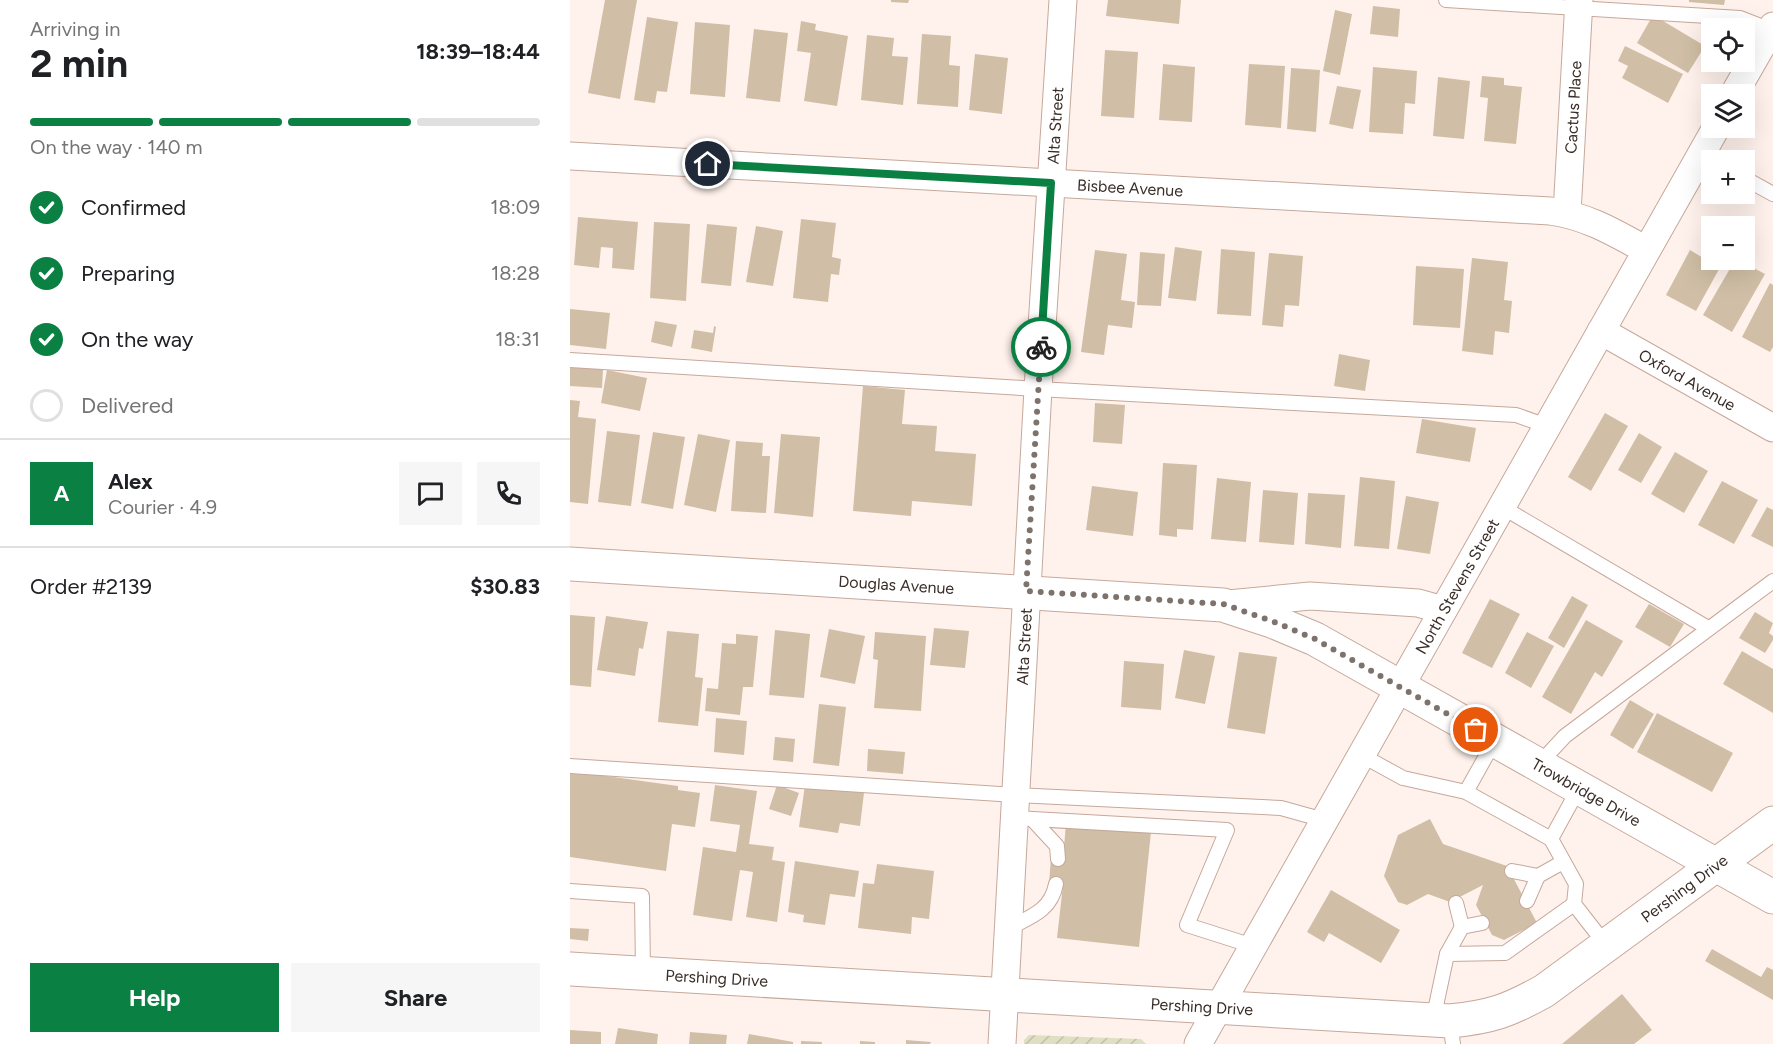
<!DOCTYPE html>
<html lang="en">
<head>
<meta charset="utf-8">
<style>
	:root { --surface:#fff; --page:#f6f6f6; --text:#202124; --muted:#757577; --line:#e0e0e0; --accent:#0b8043 }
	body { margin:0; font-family:Figtree,sans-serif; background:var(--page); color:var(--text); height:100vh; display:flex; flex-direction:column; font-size:22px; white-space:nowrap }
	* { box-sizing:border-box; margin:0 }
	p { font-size:20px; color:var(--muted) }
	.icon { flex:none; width:33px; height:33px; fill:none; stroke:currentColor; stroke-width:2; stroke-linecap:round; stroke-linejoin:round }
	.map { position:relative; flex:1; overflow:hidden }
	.details { display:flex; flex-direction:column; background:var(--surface); width:570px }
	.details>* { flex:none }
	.controls { position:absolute; left:1131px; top:18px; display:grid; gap:12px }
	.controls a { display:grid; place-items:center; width:54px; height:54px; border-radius:0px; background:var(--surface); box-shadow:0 6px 24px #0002; font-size:30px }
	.pin { position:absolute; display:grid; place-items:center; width:51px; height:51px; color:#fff; margin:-26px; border:3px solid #fff; border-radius:50%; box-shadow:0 2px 6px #0007 }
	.courier { position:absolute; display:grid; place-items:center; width:60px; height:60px; margin:-30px; border:4px solid #0b8043; border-radius:50%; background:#fff; color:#222; box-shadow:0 2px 8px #0007 }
	.headline em { font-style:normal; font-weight:700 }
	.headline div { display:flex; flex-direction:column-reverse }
	.headline { display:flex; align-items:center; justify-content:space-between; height:102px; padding:0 30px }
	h1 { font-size:39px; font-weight:700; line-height:45px }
	.bar { display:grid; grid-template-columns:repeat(4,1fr); gap:9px 6px; align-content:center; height:72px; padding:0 30px }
	.bar i { height:8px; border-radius:4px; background:var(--line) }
	.bar .selected { background:var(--accent) }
	.bar p { grid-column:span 4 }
	.line { display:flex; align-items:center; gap:15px; padding:0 30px; border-top:2px solid var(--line) }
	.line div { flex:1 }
	.round { display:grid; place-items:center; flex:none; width:63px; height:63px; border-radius:0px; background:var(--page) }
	ol { padding:0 30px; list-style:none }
	li { display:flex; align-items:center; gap:18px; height:66px }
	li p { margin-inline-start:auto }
	li .icon { padding:6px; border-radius:50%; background:var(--accent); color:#fff; stroke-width:4 }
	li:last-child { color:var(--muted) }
	li i { width:33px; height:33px; border:3px solid var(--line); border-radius:50% }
	.button { display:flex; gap:12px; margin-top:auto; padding:12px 30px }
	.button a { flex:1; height:69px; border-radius:0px; background:var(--accent); color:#fff; font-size:24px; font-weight:700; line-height:69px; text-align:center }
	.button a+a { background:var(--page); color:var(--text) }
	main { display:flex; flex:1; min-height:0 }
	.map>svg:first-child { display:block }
</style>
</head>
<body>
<main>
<section class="details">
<div class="headline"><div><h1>2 min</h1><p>Arriving in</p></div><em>18:39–18:44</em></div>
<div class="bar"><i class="selected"></i><i class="selected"></i><i class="selected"></i><i></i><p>On the way · 140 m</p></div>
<ol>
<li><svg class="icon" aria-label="check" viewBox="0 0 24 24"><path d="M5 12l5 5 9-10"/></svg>Confirmed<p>18:09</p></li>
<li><svg class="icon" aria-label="check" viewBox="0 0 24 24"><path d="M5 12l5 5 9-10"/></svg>Preparing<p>18:28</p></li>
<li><svg class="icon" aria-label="check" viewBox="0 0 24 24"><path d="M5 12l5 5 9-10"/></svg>On the way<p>18:31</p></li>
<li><i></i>Delivered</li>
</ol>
<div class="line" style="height:108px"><b class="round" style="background:var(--accent);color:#fff">A</b><div><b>Alex</b><p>Courier · 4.9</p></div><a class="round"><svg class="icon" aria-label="chat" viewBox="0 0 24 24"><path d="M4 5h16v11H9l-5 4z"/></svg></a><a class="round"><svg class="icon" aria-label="phone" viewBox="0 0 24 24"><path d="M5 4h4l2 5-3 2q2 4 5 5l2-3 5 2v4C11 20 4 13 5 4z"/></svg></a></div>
<div class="line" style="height:78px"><div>Order #2139</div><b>$30.83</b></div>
<div class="button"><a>Help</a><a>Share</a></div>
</section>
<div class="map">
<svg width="1203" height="1044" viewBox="0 0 1203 1044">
	<defs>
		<pattern id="garden-furrows" width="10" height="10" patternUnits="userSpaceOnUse" patternTransform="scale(1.5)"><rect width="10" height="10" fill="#dfe0c3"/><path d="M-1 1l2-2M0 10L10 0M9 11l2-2" fill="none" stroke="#c0c0a8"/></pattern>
	</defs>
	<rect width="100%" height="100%" fill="#fff2ec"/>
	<polygon fill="url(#garden-furrows)" points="459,1035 571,1039 576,1044 454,1044 454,1040"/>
	<g fill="#d0bfa6">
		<polygon points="35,0 67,0 50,99 18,93"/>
		<polygon points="321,0 339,0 338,3 321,2"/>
		<polygon points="538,0 611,0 609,24 536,16"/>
		<polygon points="1119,0 1155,0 1154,5 1119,2"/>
		<polygon points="803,6 830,9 828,37 800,34"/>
		<polygon points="765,10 782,14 770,75 753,71"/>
		<polygon points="1083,15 1135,46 1118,73 1067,43"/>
		<polygon points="77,17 108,22 97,92 87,91 85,103 64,100"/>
		<polygon points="231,21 246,24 245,30 278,36 267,106 234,101 241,53 227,51"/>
		<polygon points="125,22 160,25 155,97 120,94"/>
		<polygon points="184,29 218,33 210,102 176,98"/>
		<polygon points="352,34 381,36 379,65 390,66 388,107 347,104"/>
		<polygon points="297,35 324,38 322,56 338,57 333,105 291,100"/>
		<polygon points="1055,46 1113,74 1098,103 1052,78 1058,66 1048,61"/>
		<polygon points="535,50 568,52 564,118 531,116"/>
		<polygon points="405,54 438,58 432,114 399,110"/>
		<polygon points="593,64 625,67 622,122 589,120"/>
		<polygon points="679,64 715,66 711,128 675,125"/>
		<polygon points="803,67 847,71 845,104 835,103 833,134 799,132"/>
		<polygon points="721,68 750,70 746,132 717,129"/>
		<polygon points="912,76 934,78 934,85 952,87 946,144 914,141 918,98 910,97"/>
		<polygon points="868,77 900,81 894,139 863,136"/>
		<polygon points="767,86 791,90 783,129 759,124"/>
		<polygon points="8,217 68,222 64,270 42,268 43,248 31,247 29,268 4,265"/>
		<polygon points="231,219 266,223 262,257 271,259 269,275 261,274 258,302 223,298"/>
		<polygon points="84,222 120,224 116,301 80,298"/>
		<polygon points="137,224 167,227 161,286 131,283"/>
		<polygon points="186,226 213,231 203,286 176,282"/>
		<polygon points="605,247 632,251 626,301 598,298"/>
		<polygon points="1142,247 1142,260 1154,260 1126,311 1096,295 1120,250 1135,259"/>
		<polygon points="651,249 685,252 681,316 647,314"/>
		<polygon points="525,250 557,254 551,300 565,302 562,328 538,325 534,355 511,352"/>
		<polygon points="570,252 595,254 591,306 567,305"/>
		<polygon points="699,253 733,256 729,306 715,305 713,327 692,325"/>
		<polygon points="902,258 938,262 934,300 942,301 939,333 925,331 923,355 892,351"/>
		<polygon points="1165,260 1169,260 1195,274 1162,332 1133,315"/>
		<polygon points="846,266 894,269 890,328 843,325"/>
		<polygon points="1200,283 1203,285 1203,347 1200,352 1172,337"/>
		<polygon points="0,309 40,313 36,349 0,345"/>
		<polygon points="85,321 107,325 102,347 81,342"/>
		<polygon points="144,326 146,327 142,352 121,348 124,330 143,333"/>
		<polygon points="769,354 800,360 795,391 764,386"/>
		<polygon points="0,366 33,369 32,388 0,386"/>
		<polygon points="37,370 77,378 70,411 31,403"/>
		<polygon points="293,386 335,390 332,424 367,426 365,451 406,454 402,506 342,501 341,516 283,511"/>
		<polygon points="0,400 10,401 8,417 26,419 18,504 0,502"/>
		<polygon points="525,403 555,405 552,444 523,442"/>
		<polygon points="1035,413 1058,426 1021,491 998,477"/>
		<polygon points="852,419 906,428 900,462 846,453"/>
		<polygon points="37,431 70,435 61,506 28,502"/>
		<polygon points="83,432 115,437 103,509 71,503"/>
		<polygon points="1069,433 1092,447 1071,483 1048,470"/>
		<polygon points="128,434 160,440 146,512 114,505"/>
		<polygon points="211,434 250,437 243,517 204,513"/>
		<polygon points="166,441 193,443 192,456 200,456 196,513 161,511"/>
		<polygon points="1105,452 1138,471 1114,513 1081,494"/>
		<polygon points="593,463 627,465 623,530 607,529 607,537 589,535"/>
		<polygon points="790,477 825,481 819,549 784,546"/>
		<polygon points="647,478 681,482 676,542 641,539"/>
		<polygon points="1152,481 1188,500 1164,544 1128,525"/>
		<polygon points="522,486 568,492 563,536 516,530"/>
		<polygon points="693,490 728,493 724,545 689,542"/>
		<polygon points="738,493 775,495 771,548 735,544"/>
		<polygon points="836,496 869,502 860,554 827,549"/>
		<polygon points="1197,507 1203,510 1203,547 1181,536"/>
		<polygon points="1002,596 1018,605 994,648 978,638"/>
		<polygon points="920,599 950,614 922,668 892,653"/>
		<polygon points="1079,604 1114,624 1100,647 1065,627"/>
		<polygon points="1185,612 1203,623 1199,633 1203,636 1203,640 1195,653 1169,638"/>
		<polygon points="0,615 25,617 21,687 0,685"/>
		<polygon points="36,616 78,622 73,649 69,648 65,676 27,670"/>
		<polygon points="1016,620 1053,641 1032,677 1025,672 1001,714 972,697"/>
		<polygon points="364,628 399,631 395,668 360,665"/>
		<polygon points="259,629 295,636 285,684 250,677"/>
		<polygon points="205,630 240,634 234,698 199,695"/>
		<polygon points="97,631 129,634 125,677 133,678 128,726 88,722"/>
		<polygon points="305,632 356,636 351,711 304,708 308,660 303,659"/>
		<polygon points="957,632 984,646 961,688 935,673"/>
		<polygon points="166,634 188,636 183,687 173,687 170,715 135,711 137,688 148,689 152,643 166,644"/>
		<polygon points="614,650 645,656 635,704 605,698"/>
		<polygon points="1172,651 1203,669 1203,713 1153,684"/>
		<polygon points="669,652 707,657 695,734 657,728"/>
		<polygon points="554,661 594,664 591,710 551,707"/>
		<polygon points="1060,700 1084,714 1063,749 1040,735"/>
		<polygon points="249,704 276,707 269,766 243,763"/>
		<polygon points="1087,713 1163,753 1142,792 1067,752"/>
		<polygon points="146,718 177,721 174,755 144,752"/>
		<polygon points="205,737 225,739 223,762 203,760"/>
		<polygon points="298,749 335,752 333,774 297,771"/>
		<polygon points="0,771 108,786 108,790 130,793 125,827 102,824 96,871 0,857"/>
		<polygon points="145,785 187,791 179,844 204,847 202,860 215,862 207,922 176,917 183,872 170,870 162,921 123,915 133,847 166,852 170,825 140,821"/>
		<polygon points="207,785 229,793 221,816 199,809"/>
		<polygon points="235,785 294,793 290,826 270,823 268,833 229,827"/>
		<polygon points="860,819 873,844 937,866 967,923 934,940 922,935 906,905 913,885 880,902 858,894 837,905 828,902 814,876 828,835"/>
		<polygon points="496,823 581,832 569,947 487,938 493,885 479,883 481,858 493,859"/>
		<polygon points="225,861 289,871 285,897 260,894 255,925 233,922 234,915 218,912"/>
		<polygon points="307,864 364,871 359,919 342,917 341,934 288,928 293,883 304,884"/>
		<polygon points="761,890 830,930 811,963 759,933 754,942 737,932"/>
		<polygon points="0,928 19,929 18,941 0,939"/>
		<polygon points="1142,949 1191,977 1197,967 1203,970 1203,1000 1135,961"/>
		<polygon points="1052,994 1082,1030 1064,1044 992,1044"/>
		<polygon points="48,1028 88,1034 87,1044 45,1044"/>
		<polygon points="0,1030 31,1032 31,1044 0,1044"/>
		<polygon points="120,1032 157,1035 156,1044 119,1044"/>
		<polygon points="179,1034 223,1042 223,1044 177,1044"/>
		<polygon points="336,1040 361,1042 360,1044 336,1044"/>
		<polygon points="231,1041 252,1042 252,1044 231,1044"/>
		<polygon points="290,1041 305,1042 305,1044 290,1044"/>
	</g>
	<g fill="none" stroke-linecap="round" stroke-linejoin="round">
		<defs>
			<g id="service">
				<polyline points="876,0 1170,18 1201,30"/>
				<polyline points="1174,178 1203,194"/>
				<polyline points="0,360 468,389 946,415 977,426"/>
				<polyline points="932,507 1138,628"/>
				<polyline points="791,755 833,778 896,792 981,839 1006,884 1004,904 1036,945"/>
				<polyline points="969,764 995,736 1203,581"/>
				<polyline points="0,766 445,795 711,808 754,820"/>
				<polyline points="896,792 925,740"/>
				<polyline points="444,818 657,830 617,925 683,946"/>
				<polyline points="462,819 487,846 488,859"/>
				<polyline points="981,839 1009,788"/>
				<polyline points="942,871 968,876"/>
				<polyline points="0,891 72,896 73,973"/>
				<polyline points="957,901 968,876 993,862"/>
				<polyline points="886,903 892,927"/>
				<path d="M 439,928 C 460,917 481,911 486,884"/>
				<polyline points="877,954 892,927 912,923"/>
				<polyline points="863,1020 877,954 935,953 1004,904"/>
				<polyline points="880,1021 883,1044"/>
			</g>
			<g id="minor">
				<polyline points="1164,94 1203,26"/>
				<path id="s1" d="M 0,156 L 980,211 C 1017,216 1045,233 1076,250"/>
				<path id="s2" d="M 997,213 L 1009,0"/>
				<path id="s3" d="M 1031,331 L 1203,428"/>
				<polyline points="658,604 740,596 848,603 873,610"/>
				<path id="s4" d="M 432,1044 L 468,389 L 493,0"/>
				<path id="s5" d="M 628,1044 L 1146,128"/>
			</g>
			<g id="secondary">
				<path id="s6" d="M 0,564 L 653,605 L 702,621 L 745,639 L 1203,897"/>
				<path id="s7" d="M 0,969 L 880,1021 C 921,1017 938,1011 974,991 L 1203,823"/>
			</g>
		</defs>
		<use href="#service" stroke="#c6a89b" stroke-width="16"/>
		<use href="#minor" stroke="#c6a89b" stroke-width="29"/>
		<use href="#secondary" stroke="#c6a89b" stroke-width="35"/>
		<use href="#service" stroke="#fff" stroke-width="14"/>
		<use href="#minor" stroke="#fff" stroke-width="27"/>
		<use href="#secondary" stroke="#fff" stroke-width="33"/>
	</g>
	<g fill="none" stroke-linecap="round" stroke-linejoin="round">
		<polyline stroke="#7e726d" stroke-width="6" stroke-dasharray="0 10.8" points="471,347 456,591 653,604 702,621 745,639 906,730"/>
		<polyline stroke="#0b8043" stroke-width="8" points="138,164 481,183 471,347"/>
	</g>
	<g text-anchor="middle" stroke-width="4.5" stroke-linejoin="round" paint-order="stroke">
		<g font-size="16" fill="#392d28" stroke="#fff">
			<text dy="6" stroke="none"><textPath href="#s2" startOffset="106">Cactus Place</textPath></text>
			<text dy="6" stroke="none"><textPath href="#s4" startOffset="920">Alta Street</textPath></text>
			<text dy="6" stroke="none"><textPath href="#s1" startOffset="561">Bisbee Avenue</textPath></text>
			<text dy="6" stroke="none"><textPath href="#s3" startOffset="99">Oxford Avenue</textPath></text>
			<text dy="6" stroke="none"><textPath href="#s6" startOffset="327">Douglas Avenue</textPath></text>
			<text dy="6" stroke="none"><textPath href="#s5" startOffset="526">North Stevens Street</textPath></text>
			<text dy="6" stroke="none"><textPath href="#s4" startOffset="398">Alta Street</textPath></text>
			<text dy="6" stroke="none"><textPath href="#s6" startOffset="1064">Trowbridge Drive</textPath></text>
			<text dy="6" stroke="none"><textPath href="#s7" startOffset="1155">Pershing Drive</textPath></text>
			<text dy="6" stroke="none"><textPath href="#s7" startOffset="147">Pershing Drive</textPath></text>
			<text dy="6" stroke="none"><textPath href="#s7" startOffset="633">Pershing Drive</textPath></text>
		</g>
	</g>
</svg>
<div class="controls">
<a><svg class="icon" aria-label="locate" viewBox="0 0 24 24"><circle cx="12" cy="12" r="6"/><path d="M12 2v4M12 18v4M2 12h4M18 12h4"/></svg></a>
<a><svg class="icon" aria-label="layers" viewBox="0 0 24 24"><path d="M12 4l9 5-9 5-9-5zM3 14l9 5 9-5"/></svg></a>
<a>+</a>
<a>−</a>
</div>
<div class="pin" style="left:906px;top:730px;background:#ea580c"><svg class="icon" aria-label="bag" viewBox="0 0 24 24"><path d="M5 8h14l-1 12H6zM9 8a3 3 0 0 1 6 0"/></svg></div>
<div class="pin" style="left:138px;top:164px;background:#1f2937"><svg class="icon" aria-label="home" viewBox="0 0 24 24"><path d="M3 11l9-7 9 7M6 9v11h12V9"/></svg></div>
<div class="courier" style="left:471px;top:347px"><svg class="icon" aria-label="bike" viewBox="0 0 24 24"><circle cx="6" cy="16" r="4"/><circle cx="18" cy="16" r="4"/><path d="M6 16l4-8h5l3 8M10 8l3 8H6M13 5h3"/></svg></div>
</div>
</main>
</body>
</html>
